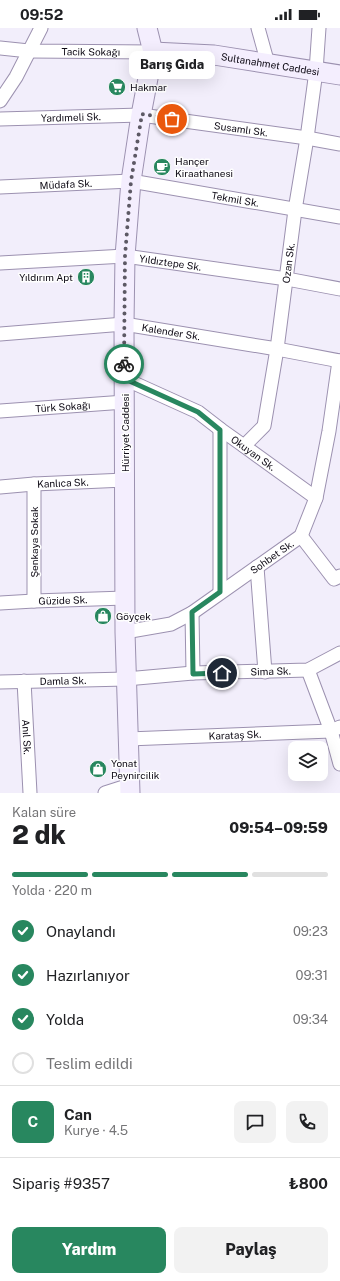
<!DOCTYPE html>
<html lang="tr">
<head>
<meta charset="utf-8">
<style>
	:root { --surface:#fff; --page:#f2f2f2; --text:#202124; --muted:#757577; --line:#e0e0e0; --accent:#28875f }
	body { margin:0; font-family:"Public Sans",sans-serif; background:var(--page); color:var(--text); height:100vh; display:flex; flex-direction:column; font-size:15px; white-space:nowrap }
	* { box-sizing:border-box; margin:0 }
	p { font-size:13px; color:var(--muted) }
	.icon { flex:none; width:22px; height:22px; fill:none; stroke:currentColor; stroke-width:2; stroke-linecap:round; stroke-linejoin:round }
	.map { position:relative; height:765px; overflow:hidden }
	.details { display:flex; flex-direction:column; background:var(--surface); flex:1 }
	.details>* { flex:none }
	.tools { position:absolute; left:288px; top:713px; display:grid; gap:8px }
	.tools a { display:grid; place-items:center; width:40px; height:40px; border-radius:8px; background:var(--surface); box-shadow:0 4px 16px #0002; font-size:20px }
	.pin { position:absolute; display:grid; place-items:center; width:34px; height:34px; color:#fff; margin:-17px; border:2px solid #fff; border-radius:50%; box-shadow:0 1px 4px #0007 }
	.courier { position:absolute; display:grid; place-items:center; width:40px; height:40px; margin:-20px; border:3px solid #28875f; border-radius:50%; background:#fff; color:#222; box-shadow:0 1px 5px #0007 }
	.bubble { position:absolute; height:28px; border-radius:8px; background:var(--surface); box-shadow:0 4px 16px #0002; font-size:13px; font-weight:800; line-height:28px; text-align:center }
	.head em { font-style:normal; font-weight:800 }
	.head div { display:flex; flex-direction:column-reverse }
	.head { display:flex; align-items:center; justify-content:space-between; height:68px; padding:0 12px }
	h1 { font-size:26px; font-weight:800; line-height:30px }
	.bar { display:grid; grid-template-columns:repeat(4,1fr); gap:6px 4px; align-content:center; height:48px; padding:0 12px }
	.bar i { height:5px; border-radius:3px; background:var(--line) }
	.bar .selected { background:var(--accent) }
	.bar p { grid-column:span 4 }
	.line { display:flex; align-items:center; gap:10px; padding:0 12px; border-top:1px solid var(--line) }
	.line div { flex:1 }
	.round { display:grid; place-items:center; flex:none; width:42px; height:42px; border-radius:8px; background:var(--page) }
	ol { padding:0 12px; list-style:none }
	li { display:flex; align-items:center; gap:12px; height:44px }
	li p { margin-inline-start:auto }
	li .icon { padding:4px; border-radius:50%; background:var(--accent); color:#fff; stroke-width:4 }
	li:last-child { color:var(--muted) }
	li i { width:22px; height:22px; border:2px solid var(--line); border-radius:50% }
	.button { display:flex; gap:8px; margin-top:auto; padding:8px 12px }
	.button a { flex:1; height:46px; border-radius:8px; background:var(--accent); color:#fff; font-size:16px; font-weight:800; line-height:46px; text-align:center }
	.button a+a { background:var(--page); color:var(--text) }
	.status { display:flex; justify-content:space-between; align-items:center; height:28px; padding:0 20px; background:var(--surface); direction:ltr }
	.status svg { height:11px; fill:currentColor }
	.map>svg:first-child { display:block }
</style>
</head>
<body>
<div class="status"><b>09:52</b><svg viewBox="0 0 49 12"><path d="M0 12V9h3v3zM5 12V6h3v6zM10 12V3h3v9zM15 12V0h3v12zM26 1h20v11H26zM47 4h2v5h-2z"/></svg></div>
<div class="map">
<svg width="340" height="765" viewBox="0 0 340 765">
	<rect width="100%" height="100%" fill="#f2eefb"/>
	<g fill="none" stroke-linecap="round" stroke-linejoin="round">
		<defs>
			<g id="street">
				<polyline points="258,0 268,36"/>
				<path id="s1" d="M 0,20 L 29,23 L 153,24"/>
				<polyline points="0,73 16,49 41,0"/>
				<path id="s2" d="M 0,91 L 141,87 L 307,110 L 340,116"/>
				<path id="s3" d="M 0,159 L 131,153 L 340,189"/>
				<path id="s4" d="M 0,235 L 125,228 L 287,251 L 340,261"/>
				<path id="s5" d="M 0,306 L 124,296 L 277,321 L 340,333"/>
				<path id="s6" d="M 125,351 L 198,384 L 220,401 L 244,418 L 316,470"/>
				<path id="s7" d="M 0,383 L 125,374"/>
				<polyline points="220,401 220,564"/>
				<path id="s8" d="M 244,418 L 264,398 L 277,321 L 295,182 L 307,110 L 316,43 L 319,0"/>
				<polyline points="34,456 34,573"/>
				<path id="s9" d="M 0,459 L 34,456 L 125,452"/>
				<polyline points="301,508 334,551 340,548"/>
				<polyline points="257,539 265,644"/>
				<path id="s10" d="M 0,575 L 34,573 L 125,570"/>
				<polyline points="192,585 193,645"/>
				<path id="s11" d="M 125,604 L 171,596 L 192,585 L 301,508 L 316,470 L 329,403 L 339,333"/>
				<polyline points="308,642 331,703 340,736"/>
				<path id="s12" d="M 24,653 L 30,765"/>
				<path id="s13" d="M 0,654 L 126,651 L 193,645 L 308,642 L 340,625"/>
				<path id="s14" d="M 128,711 L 331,703 L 340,699"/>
				<polyline points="105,765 130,757"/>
			</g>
			<g id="secondary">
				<path id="s15" d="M 153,24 L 214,27 L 340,47"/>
				<polyline points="130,765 125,604 124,296 125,228 131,153 141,87 153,24 147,0"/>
			</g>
		</defs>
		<use href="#street" stroke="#9c91b0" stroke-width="15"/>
		<use href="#secondary" stroke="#9c91b0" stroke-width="21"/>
		<use href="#street" stroke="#fff" stroke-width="13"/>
		<use href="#secondary" stroke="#f4eefe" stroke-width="19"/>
	</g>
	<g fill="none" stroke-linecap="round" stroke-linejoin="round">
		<polyline stroke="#5d5965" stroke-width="4" stroke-dasharray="0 7.2" points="124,336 125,228 131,153 142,86 172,91"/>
		<polyline stroke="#28875f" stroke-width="5" points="124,336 125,351 198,384 220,402 220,564 192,584 193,646 222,645"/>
	</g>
	<defs>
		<symbol id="supermarket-disc" viewBox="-11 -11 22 22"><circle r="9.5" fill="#28875f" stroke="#fefefe"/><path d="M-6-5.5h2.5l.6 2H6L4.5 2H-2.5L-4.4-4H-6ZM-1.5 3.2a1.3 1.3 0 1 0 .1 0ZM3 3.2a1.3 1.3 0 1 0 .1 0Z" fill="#fff"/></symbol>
		<symbol id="cafe-disc" viewBox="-11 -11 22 22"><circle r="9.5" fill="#28875f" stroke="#fefefe"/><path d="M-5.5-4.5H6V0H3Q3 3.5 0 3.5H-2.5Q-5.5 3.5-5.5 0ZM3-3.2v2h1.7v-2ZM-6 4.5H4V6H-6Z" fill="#fff"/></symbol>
		<symbol id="building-disc" viewBox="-11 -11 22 22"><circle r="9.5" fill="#28875f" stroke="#fefefe"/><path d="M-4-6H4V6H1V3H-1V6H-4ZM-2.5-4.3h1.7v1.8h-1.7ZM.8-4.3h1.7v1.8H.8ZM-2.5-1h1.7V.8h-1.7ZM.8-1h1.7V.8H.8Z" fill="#fff"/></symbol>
		<symbol id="shop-disc" viewBox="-11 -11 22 22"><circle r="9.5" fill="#28875f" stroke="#fefefe"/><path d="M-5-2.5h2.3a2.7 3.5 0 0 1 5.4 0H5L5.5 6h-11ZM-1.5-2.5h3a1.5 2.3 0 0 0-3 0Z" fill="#fff"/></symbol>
	</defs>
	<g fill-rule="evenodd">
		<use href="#supermarket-disc" x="107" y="49" width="20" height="20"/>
		<use href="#cafe-disc" x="152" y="129" width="20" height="20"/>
		<use href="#building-disc" x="76" y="239" width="20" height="20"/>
		<use href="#shop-disc" x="93" y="578" width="20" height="20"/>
		<use href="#shop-disc" x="88" y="731" width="20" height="20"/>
	</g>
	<g text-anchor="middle" stroke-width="3" stroke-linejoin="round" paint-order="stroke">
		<g font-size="10" fill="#0d0914" stroke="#fefefe">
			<text dy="4" stroke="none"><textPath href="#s1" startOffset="91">Tacik Sokağı</textPath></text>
			<text dy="4" stroke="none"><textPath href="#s15" startOffset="118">Sultanahmet Caddesi</textPath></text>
			<text dy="4" stroke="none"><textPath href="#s2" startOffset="71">Yardımeli Sk.</textPath></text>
			<text dy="4" stroke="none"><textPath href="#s2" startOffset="242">Susamlı Sk.</textPath></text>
			<text dy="4" stroke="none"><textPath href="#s3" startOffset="66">Müdafa Sk.</textPath></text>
			<text dy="4" stroke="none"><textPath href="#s3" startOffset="237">Tekmil Sk.</textPath></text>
			<text dy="4" stroke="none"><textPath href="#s4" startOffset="171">Yıldıztepe Sk.</textPath></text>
			<text dy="4" stroke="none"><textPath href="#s8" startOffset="193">Ozan Sk.</textPath></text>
			<text dy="4" stroke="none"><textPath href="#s5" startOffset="172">Kalender Sk.</textPath></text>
			<text dy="4" stroke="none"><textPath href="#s7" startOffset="63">Türk Sokağı</textPath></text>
			<text transform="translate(125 405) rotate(-90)" y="4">Hürriyet Caddesi</text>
			<text dy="4" stroke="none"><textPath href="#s6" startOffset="149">Okuyan Sk.</textPath></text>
			<text dy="4" stroke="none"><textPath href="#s9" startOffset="63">Kanlıca Sk.</textPath></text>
			<text transform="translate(34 514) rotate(-90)" y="4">Şenkaya Sokak</text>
			<text dy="4" stroke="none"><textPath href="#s11" startOffset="168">Sohbet Sk.</textPath></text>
			<text dy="4" stroke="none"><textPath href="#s10" startOffset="63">Güzide Sk.</textPath></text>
			<text dy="4" stroke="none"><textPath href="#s13" startOffset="271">Sima Sk.</textPath></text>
			<text dy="4" stroke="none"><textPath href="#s13" startOffset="63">Damla Sk.</textPath></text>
			<text dy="4" stroke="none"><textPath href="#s14" startOffset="107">Karataş Sk.</textPath></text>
			<text dy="4" stroke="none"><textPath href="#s12" startOffset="56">Anıl Sk.</textPath></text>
		</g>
		<g font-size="10" fill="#0d0914" stroke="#fefefe" text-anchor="start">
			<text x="130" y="63">Hakmar</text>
			<text x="175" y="137">Hançer<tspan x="175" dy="12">Kiraathanesi</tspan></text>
			<text x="73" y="253" text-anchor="end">Yıldırım Apt</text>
			<text x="116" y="592">Göyçek</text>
			<text x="111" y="739">Yonat<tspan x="111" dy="12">Peynircilik</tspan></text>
		</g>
	</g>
</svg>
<div class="tools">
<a><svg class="icon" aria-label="layers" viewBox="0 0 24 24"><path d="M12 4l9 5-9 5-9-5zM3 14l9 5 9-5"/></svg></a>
</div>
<div class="pin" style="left:172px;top:91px;background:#ea580c"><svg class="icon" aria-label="bag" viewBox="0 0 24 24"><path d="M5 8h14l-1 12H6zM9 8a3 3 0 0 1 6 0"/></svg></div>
<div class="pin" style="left:222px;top:645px;background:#1f2937"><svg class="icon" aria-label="home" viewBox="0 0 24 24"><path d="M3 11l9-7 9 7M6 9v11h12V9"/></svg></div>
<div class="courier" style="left:124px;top:336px"><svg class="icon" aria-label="bike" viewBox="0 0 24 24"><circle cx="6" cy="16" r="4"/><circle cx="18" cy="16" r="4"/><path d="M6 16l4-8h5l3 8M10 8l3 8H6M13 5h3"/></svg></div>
<div class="bubble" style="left:129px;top:23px;width:86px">Barış Gıda</div>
</div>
<section class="details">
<div class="head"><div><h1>2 dk</h1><p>Kalan süre</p></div><em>09:54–09:59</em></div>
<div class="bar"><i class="selected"></i><i class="selected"></i><i class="selected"></i><i></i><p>Yolda · 220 m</p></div>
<ol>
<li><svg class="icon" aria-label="check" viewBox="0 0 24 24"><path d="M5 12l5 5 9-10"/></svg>Onaylandı<p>09:23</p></li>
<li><svg class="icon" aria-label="check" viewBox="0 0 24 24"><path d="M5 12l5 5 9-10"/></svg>Hazırlanıyor<p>09:31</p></li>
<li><svg class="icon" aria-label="check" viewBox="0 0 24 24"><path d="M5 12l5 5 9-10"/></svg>Yolda<p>09:34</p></li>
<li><i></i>Teslim edildi</li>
</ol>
<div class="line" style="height:72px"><b class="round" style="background:var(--accent);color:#fff">C</b><div><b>Can</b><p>Kurye · 4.5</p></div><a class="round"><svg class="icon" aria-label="chat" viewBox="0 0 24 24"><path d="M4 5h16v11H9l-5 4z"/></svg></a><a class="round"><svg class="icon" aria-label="phone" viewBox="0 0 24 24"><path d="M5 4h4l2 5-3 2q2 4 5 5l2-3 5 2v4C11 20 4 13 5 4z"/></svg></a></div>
<div class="line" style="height:52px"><div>Sipariş #9357</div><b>₺800</b></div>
<div class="button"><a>Yardım</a><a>Paylaş</a></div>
</section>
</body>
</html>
